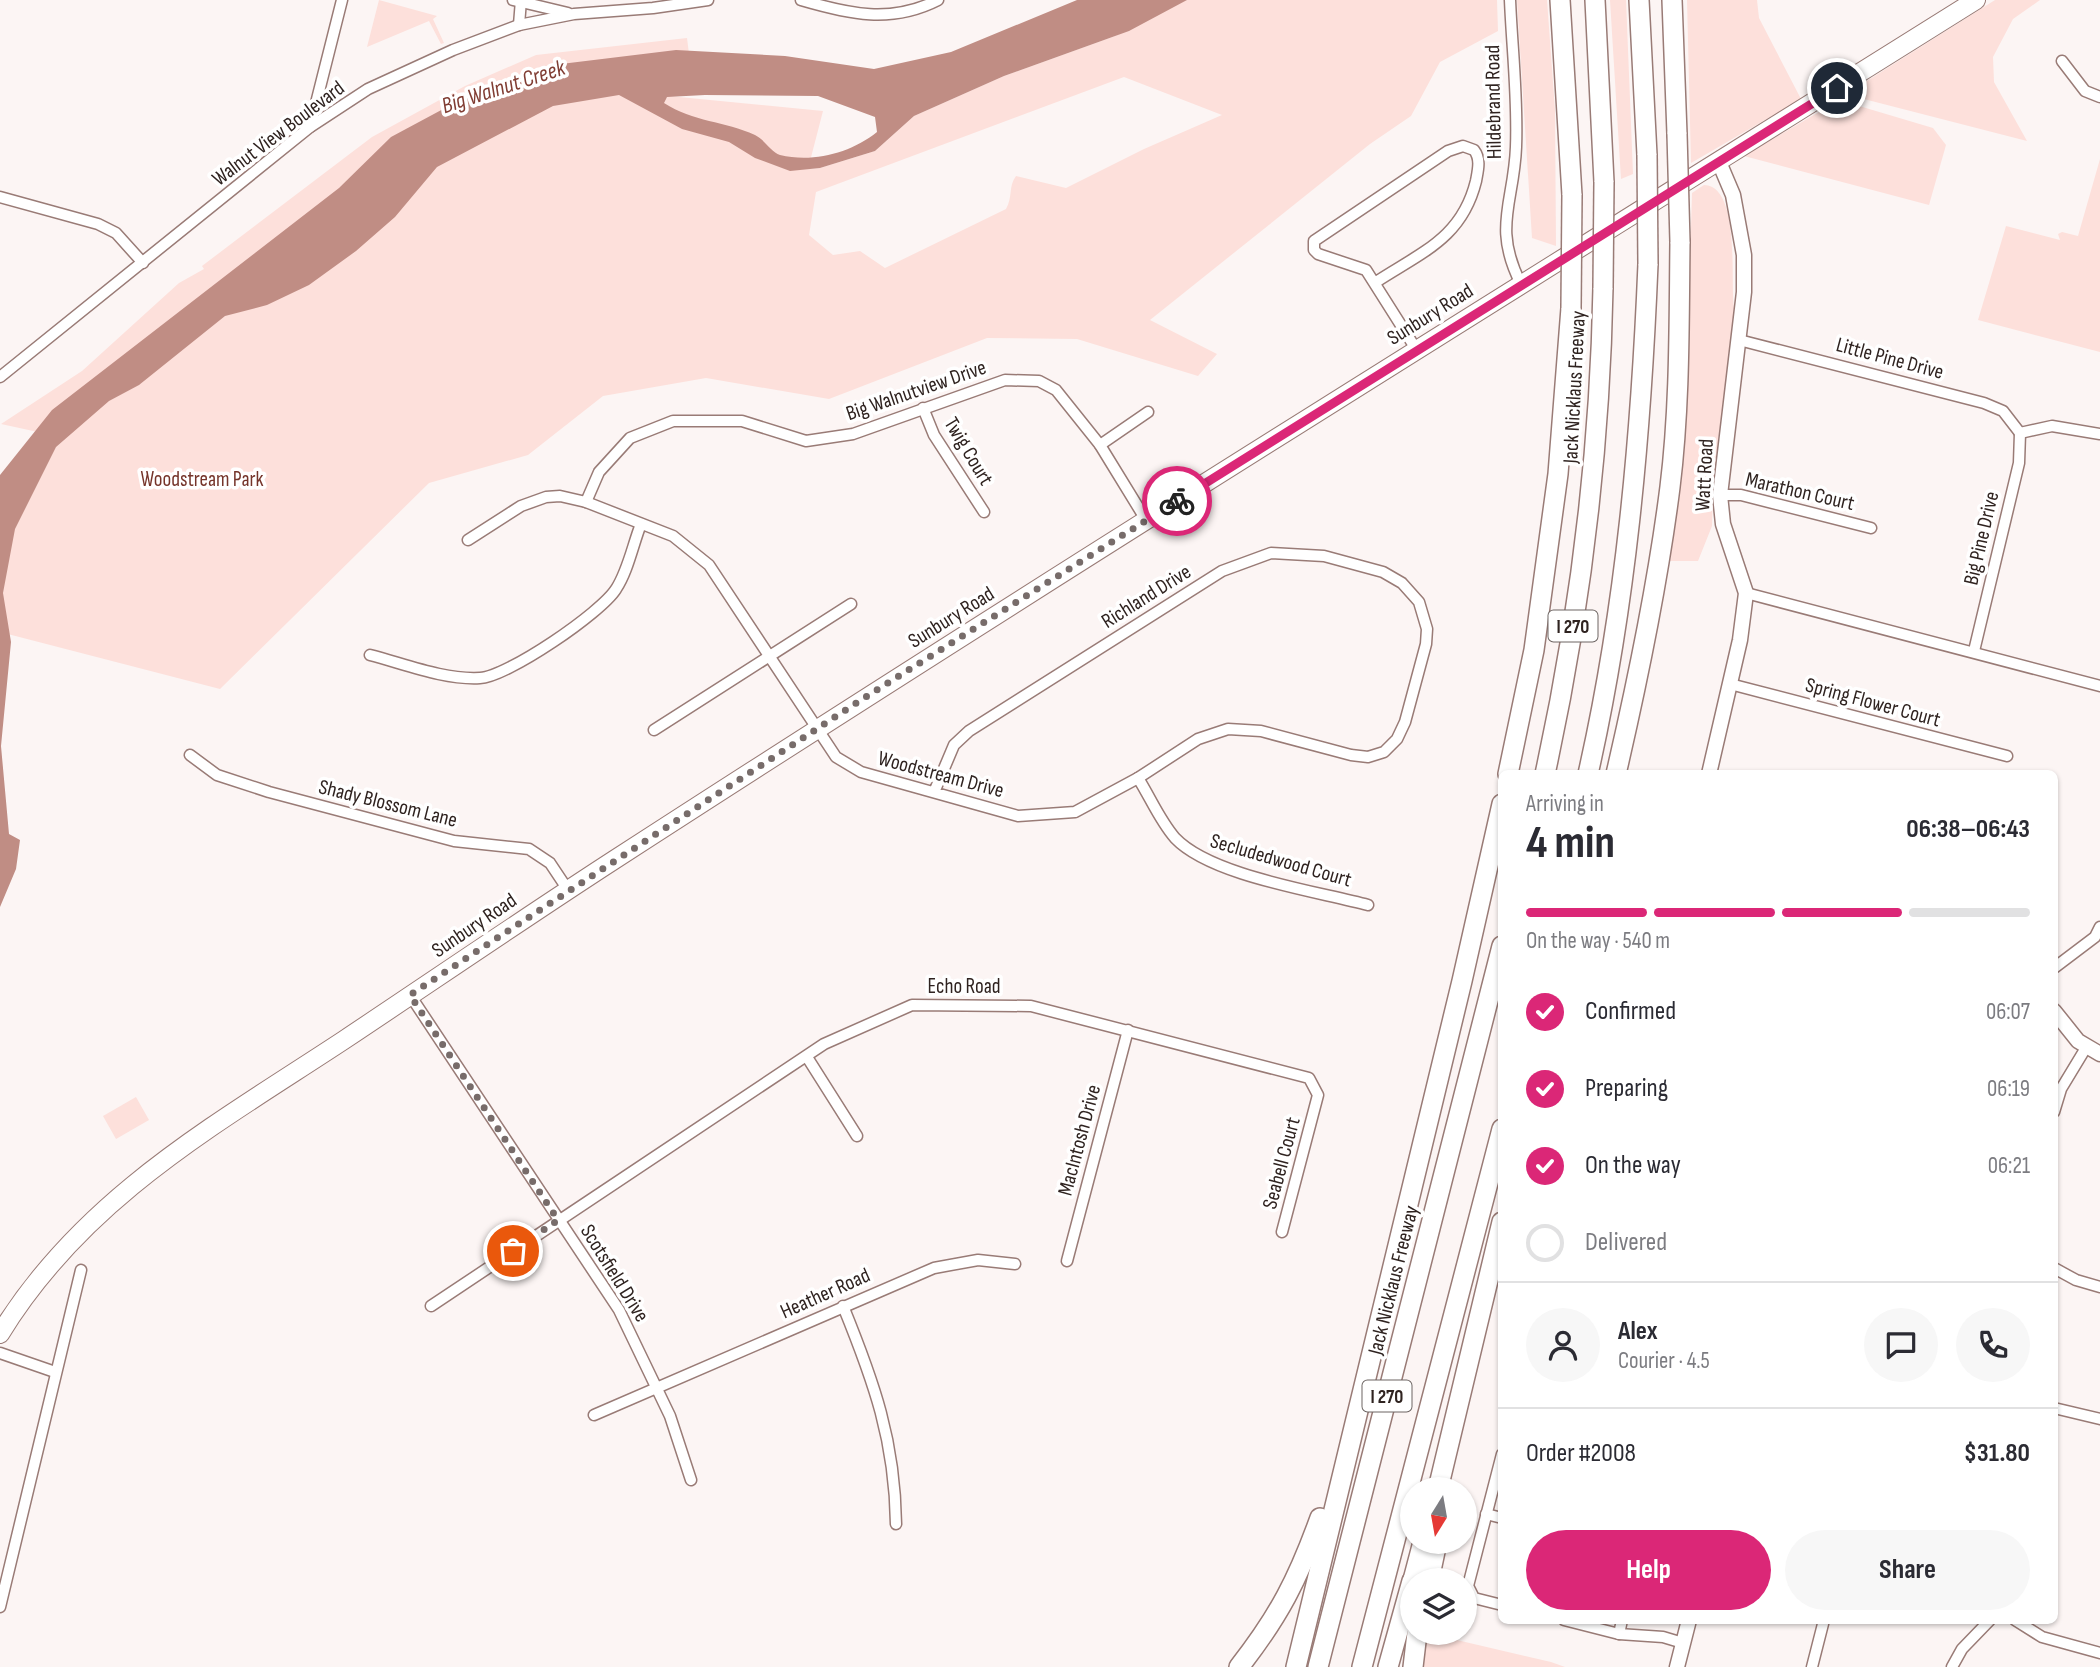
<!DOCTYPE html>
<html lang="en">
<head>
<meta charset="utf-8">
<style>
	:root { --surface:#fff; --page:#f7f7f7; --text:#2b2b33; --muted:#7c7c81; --line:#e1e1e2; --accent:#db2777 }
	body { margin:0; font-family:"Sofia Sans Condensed",sans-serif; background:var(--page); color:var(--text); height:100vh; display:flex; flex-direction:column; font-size:26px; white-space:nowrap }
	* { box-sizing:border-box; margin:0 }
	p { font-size:23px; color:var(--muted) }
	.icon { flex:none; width:38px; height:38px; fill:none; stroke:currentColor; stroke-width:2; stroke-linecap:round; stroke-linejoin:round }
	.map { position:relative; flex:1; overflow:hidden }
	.drawer { position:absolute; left:1498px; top:770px; width:560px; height:854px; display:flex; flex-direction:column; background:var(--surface); border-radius:10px; box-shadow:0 2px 5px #0004 }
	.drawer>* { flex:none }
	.needle { width:46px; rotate:191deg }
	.controls { position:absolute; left:1400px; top:1477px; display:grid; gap:14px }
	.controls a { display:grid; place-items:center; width:77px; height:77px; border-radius:50%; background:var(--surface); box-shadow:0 2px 5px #0004; font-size:35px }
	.pin { position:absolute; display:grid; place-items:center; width:60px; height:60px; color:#fff; margin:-30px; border:4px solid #fff; border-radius:50%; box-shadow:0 2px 7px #0007 }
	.courier { position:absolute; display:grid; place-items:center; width:70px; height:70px; margin:-35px; border:5px solid #db2777; border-radius:50%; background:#fff; color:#222; box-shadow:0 2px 9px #0007 }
	.headline em { font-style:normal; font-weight:700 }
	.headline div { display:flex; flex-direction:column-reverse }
	.headline { display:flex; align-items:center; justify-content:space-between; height:119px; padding:0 28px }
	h1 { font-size:46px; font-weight:700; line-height:52px }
	.bar { display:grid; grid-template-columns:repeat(4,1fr); gap:10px 7px; align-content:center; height:84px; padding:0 28px }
	.bar i { height:9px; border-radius:5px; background:var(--line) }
	.bar .active { background:var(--accent) }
	.bar p { grid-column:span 4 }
	.line { display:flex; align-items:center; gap:18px; padding:0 28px; border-top:2px solid var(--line) }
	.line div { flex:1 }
	.round { display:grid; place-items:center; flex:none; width:74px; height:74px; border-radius:37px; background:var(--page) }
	ol { padding:0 28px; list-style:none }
	li { display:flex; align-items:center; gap:21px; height:77px }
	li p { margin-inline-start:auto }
	li .icon { padding:7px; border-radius:50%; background:var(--accent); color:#fff; stroke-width:4 }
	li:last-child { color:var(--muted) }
	li i { width:38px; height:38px; border:4px solid var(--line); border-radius:50% }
	.cta { display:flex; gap:14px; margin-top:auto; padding:14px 28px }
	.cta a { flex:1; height:80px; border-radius:42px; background:var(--accent); color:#fff; font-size:28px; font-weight:700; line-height:80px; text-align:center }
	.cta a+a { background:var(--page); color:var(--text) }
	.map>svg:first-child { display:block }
</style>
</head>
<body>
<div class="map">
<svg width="2100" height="1667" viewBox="0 0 2100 1667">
	<rect width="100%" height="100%" fill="#fcf5f4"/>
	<g fill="#fde0db" fill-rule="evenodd">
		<polygon points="379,0 437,16 433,19 444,43 441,44 429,21 367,47"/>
		<path d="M 1186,0 L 1497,0 L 1498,31 L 1440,62 L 1411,116 L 1370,144 L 1150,320 L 1217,354 L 1198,376 L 1077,339 L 987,338 L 829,399 L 706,378 L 603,396 L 528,455 L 429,483 L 220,689 L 0,632 L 0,513 L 47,434 L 1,424 L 82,371 L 179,283 L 204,269 L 202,266 L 372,137 L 465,86 L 536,55 L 687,38 L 693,85 L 669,96 L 823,111 L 808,169 L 820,168 L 875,151 L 914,116 L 1004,76 L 1115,36 ZM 1124,77 L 1222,115 L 1144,149 L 1066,188 L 1016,176 C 1008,187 1013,197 1006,209 L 885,268 L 860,251 L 833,255 L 809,235 L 816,192 Z"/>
		<polygon points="1517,0 1547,0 1555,110 1556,246 1532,238"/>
		<polygon points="1610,0 1626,0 1633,174 1621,179"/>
		<polygon points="1687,0 1757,0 1759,18 1801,99 1691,163"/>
		<polygon points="1995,0 2040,0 2013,19 1993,57 1994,82 2027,141 1856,97 1851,91"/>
		<polygon points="1839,100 1933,128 1946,145 1929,205 1744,156"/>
		<polygon points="2100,159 2100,352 1978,320 2006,226 2060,240 2058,234 2062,232 2078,236"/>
		<path d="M 1704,185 C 1741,186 1730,282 1734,308 L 1713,486 L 1712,526 L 1698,561 L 1670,561 L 1686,407 L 1692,193 Z"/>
		<polygon points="136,1097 149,1120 116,1139 103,1116"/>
		<polygon points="1427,1633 1551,1662 1565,1667 1421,1667"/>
	</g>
	<path fill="#c08d84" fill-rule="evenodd" d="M 1077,0 L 1187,0 L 1129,31 L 1004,76 L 914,116 L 875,151 L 820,168 L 790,171 L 755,158 L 729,142 L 682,129 L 619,95 L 553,106 L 437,167 L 395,217 L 356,251 L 309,285 L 267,305 L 225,316 L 139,385 L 109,401 L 56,447 L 15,529 L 3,593 L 11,642 L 1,746 L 9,834 L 20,840 L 16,869 L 0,907 L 0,475 L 52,410 L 339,188 L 391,137 L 473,93 L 561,64 L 676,50 L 785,56 L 874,69 L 951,52 ZM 705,95 L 818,96 L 875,117 L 877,132 C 851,153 813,163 780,155 C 771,152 765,140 755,135 C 725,121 693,122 664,103 L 667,97 Z"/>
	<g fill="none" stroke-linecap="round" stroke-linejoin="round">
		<defs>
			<g id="minor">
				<polyline points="513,0 568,13"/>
				<path d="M 801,0 C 849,14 891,24 938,0"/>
				<path d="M 1510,0 C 1512,48 1518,98 1516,147 C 1514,203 1492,227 1521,284"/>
				<polyline points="519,25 521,0"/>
				<polyline points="2062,61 2085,91 2100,97"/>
				<polyline points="310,127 342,0"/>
				<polyline points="0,197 98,224 116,233 143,263"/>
				<path d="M 1376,282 C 1422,252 1462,238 1476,181 C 1478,170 1481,159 1474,150 L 1463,146 L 1448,151 L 1314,241 L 1314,250 L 1318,254 L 1366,270 L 1416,349"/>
				<polyline points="1739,340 1984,403 2003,411 2020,433"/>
				<polyline points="0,377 310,127 368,89 453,50 519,25 574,14 653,8 708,0"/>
				<polyline points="923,408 934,435 984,512"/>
				<polyline points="2020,433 2052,426 2100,434"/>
				<polyline points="1100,445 1148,412"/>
				<polyline points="1720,495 1741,495 1871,528"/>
				<polyline points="586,502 599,472 630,438 673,421 742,421 806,441 853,434 1005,380 1039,381 1056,390 1100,445 1146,520"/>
				<polyline points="468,540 521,506 546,497 560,496 586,502 673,536 709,565 836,757 861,772 1018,816 1075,812 1138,778 1198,739 1228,729 1261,731 1351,755 1368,757 1384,752 1397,739 1405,722 1426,644 1427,629 1419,602 1402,583 1383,572 1324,556 1271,553 1222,571 969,731 954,745 935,790"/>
				<polyline points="1746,593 2100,686"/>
				<polyline points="1974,651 2019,463 2020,433"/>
				<path d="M 370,655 C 405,664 444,680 480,678 C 507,677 601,613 616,589 C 628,571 633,544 641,524"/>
				<polyline points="1730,684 2007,756"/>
				<polyline points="654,730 851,604"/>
				<polyline points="190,755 217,775 269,792 454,841 529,849 550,863 568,890"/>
				<path d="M 1138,778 C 1150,797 1160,821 1175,838 C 1211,876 1316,891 1368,905"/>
				<polyline points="2054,968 2095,937 2100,927"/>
				<polyline points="410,995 619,1310 670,1416 691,1480"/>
				<polyline points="807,1057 857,1136"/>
				<polyline points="2054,1112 2061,1089 2087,1046"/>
				<polyline points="1067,1261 1128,1030"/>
				<polyline points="2054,1268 2076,1280 2100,1287"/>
				<polyline points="431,1306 824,1044 912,1005 1031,1006 1309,1078 1318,1095 1282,1232"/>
				<path d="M 843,1306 C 874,1382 895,1441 896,1524"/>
				<polyline points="0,1353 55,1372"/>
				<polyline points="2054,1408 2100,1419"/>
				<polyline points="594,1415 934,1268 978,1260 1015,1264"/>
				<polyline points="1502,1454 1468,1586 1474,1598 1502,1605"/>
				<polyline points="1486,1514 1502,1518"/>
				<polyline points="0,1607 81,1270"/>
				<polyline points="1564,1620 1619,1634 1663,1637 1683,1643"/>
				<polyline points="2015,1620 2042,1637 2100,1653"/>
				<polyline points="1619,1634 1622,1620"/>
				<polyline points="1812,1667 1824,1620"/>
				<polyline points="1952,1667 1962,1649 1990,1620"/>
			</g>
			<g id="tertiary">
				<polyline points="1709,774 1740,640 1746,593 1723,524 1720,495 1744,292 1744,255 1733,195 1719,162"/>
				<polyline points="2054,1011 2078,1041 2100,1054"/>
				<polyline points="1677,1667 1689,1620"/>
			</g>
			<path id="primary" d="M 0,1334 C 83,1198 215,1125 344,1040 C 434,980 523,919 614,860 C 1065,568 1521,285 1976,0"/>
			<g id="motorway">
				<polyline points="1560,0 1572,195"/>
				<polyline points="1595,0 1604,182"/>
				<polyline points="1639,0 1647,155"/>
				<polyline points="1672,0 1677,134"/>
				<polyline points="1508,774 1534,650 1558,474 1571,308"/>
				<path d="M 1545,774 C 1580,614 1600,452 1603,288"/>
				<path d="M 1588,774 C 1626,606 1641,436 1648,264"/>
				<path d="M 1616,774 C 1638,679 1658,583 1670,487 C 1680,406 1679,323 1680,242"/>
				<polyline points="1438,1489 1502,1222"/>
				<polyline points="1413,1580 1423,1542"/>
				<polyline points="1429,1580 1437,1542"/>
				<path d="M 1239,1667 C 1279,1616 1298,1579 1320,1518"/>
				<polyline points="1296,1667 1462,981 1502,804"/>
				<polyline points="1318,1667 1502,946"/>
				<polyline points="1362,1667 1502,1129"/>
				<polyline points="1388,1667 1412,1581"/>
				<polyline points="1413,1667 1417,1633"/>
			</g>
		</defs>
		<use href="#minor" stroke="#997b76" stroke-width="13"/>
		<use href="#tertiary" stroke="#997b76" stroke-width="17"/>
		<use href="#primary" stroke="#997b76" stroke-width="20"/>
		<use href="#motorway" stroke="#997b76" stroke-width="22"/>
		<use href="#minor" stroke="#fff" stroke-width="10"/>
		<use href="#tertiary" stroke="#fff" stroke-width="14"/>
		<use href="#primary" stroke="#fff" stroke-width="18"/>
		<use href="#motorway" stroke="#fff" stroke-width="19"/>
		<defs>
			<g id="motorway-bridge">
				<polyline points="1677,134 1680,242"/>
				<polyline points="1647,155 1648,264"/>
				<polyline points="1603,288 1604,182"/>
				<polyline points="1571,308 1572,195"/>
			</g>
		</defs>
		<use href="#motorway-bridge" stroke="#997b76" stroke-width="22" stroke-linecap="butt"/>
		<use href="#motorway-bridge" stroke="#fff" stroke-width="19"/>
	</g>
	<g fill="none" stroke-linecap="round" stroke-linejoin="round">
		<polyline stroke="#776c6a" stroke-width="7" stroke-dasharray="0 12.6" points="513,1251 558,1220 410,995 864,698 1177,501"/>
		<polyline stroke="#db2777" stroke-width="9" points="1177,501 1837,88"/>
	</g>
	<g text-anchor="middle" stroke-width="7" stroke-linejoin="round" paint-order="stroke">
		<g fill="#fff" stroke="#6d6563" stroke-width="2">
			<rect x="1548.5" y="610.5" width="49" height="31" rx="5"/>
			<rect x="1362.5" y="1380.5" width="49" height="31" rx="5"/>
		</g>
		<g font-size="19" font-weight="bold" fill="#2f2320">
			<text x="1573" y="633">I 270</text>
			<text x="1387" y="1403">I 270</text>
		</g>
		<g font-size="21" fill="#2f2320" stroke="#fff">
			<text transform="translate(1493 102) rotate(-91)" y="7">Hildebrand Road</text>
			<text transform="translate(278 133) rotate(-37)" y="7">Walnut View Boulevard</text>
			<text transform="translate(1430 314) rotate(-32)" y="7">Sunbury Road</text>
			<text transform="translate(1890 358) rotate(15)" y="7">Little Pine Drive</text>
			<text transform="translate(1574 387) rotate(-87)" y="7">Jack Nicklaus Freeway</text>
			<text transform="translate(916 390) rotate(-19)" y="7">Big Walnutview Drive</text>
			<text transform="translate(969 451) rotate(59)" y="7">Twig Court</text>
			<text transform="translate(1704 475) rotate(-87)" y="7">Watt Road</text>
			<text transform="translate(1800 491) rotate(13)" y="7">Marathon Court</text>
			<text transform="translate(1981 538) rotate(-77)" y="7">Big Pine Drive</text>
			<text transform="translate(1146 596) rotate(-32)" y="7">Richland Drive</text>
			<text transform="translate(951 617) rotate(-32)" y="7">Sunbury Road</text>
			<text transform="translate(1873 702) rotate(15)" y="7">Spring Flower Court</text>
			<text transform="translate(941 774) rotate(15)" y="7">Woodstream Drive</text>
			<text transform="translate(388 803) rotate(14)" y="7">Shady Blossom Lane</text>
			<text transform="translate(1281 860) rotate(16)" y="7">Secludedwood Court</text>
			<text transform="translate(474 925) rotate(-34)" y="7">Sunbury Road</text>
			<text x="964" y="993">Echo Road</text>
			<text transform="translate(1079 1140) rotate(-75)" y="7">MacIntosh Drive</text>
			<text transform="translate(1281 1163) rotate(-75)" y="7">Seabell Court</text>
			<text transform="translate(615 1273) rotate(58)" y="7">Scotsfield Drive</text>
			<text transform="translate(1393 1280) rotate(-76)" y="7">Jack Nicklaus Freeway</text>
			<text transform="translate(825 1293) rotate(-24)" y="7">Heather Road</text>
		</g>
		<g font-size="21" fill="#75342a" stroke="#fff">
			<text x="202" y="486">Woodstream Park</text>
		</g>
		<g font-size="23" font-style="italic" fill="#803d33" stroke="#fff">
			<text transform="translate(503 86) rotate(-18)" y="8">Big Walnut Creek</text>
		</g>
	</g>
</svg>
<div class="controls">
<a><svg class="needle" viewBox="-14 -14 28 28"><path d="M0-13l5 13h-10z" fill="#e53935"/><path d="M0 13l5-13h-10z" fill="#7c7c81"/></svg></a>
<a><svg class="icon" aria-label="layers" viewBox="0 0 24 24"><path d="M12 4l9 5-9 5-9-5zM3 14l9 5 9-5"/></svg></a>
</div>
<div class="pin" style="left:513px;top:1251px;background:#ea580c"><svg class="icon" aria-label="bag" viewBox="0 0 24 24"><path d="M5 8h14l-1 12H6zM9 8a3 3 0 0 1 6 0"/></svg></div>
<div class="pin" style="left:1837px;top:88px;background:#1f2937"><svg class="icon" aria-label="home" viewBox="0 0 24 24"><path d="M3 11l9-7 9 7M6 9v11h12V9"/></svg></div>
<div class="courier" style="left:1177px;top:501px"><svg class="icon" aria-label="bike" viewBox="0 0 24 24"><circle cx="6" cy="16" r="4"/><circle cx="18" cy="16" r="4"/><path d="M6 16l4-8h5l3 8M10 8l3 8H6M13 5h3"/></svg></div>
<section class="drawer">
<div class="headline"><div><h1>4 min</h1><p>Arriving in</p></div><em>06:38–06:43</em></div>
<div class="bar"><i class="active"></i><i class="active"></i><i class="active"></i><i></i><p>On the way · 540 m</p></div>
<ol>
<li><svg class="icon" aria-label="check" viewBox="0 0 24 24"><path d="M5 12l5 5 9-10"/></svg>Confirmed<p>06:07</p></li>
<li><svg class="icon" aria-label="check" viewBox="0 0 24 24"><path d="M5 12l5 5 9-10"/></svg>Preparing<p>06:19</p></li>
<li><svg class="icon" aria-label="check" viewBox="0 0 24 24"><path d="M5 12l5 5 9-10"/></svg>On the way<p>06:21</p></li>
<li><i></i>Delivered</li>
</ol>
<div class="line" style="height:126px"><a class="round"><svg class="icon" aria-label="person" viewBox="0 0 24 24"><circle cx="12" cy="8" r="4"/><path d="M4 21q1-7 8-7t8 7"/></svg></a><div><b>Alex</b><p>Courier · 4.5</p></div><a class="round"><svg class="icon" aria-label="chat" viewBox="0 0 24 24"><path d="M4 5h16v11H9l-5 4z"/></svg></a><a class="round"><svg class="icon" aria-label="phone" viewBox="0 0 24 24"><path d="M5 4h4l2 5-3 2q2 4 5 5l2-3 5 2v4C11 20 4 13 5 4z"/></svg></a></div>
<div class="line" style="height:91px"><div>Order #2008</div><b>$31.80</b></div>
<div class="cta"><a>Help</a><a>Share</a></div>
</section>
</div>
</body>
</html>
